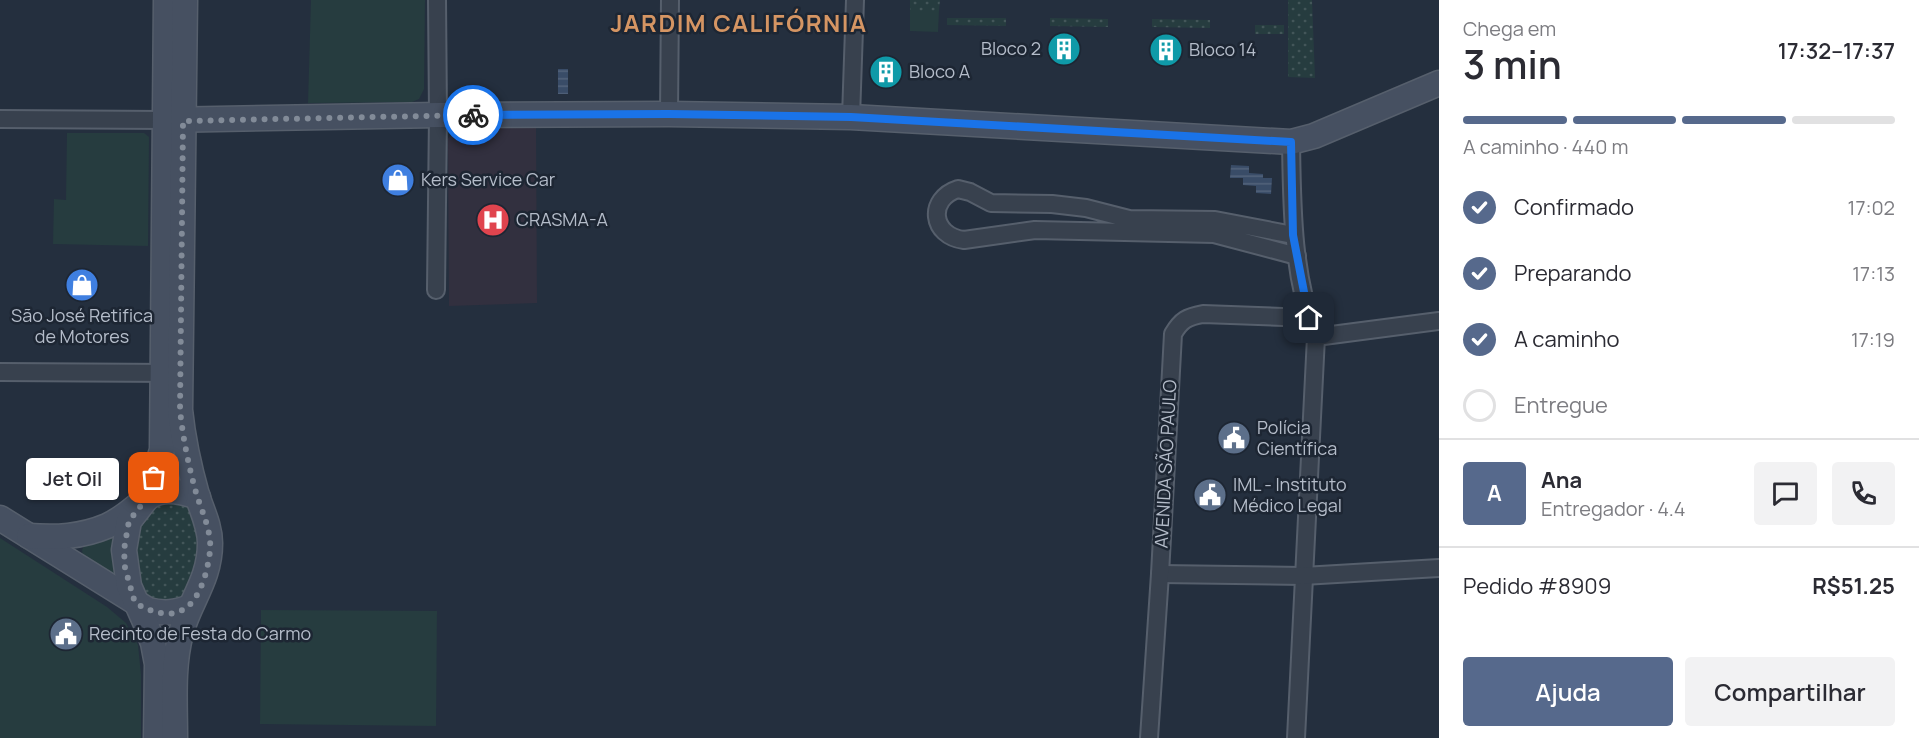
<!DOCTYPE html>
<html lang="pt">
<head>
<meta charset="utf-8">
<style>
	:root { --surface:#fff; --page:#f2f2f3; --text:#2b2b33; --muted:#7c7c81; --line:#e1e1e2; --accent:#56698c }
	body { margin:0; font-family:Manrope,sans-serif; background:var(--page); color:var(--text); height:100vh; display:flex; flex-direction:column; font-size:22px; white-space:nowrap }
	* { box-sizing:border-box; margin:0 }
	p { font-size:20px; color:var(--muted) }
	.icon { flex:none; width:33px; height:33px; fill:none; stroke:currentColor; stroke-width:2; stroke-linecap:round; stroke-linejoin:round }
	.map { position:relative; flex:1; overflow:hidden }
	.panel { display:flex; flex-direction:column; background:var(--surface); width:480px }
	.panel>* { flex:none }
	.pin { position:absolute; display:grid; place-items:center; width:51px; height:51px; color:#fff; margin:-26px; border-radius:12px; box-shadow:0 3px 9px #0006 }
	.courier { position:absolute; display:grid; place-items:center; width:60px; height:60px; margin:-30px; border:4px solid #1a73e8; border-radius:50%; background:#fff; color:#222; box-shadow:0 2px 8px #0007 }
	.bubble { position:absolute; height:42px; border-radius:6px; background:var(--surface); box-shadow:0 2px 4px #0004; font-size:20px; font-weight:600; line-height:42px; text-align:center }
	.headline em { font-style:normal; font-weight:600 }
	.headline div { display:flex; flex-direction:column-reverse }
	.headline { display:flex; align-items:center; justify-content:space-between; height:102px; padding:0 24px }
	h1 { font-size:39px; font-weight:600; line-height:45px }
	.bar { display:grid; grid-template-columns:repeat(4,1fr); gap:9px 6px; align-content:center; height:72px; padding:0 24px }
	.bar i { height:8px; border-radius:4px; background:var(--line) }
	.bar .active { background:var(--accent) }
	.bar p { grid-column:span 4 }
	.line { display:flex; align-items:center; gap:15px; padding:0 24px; border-top:2px solid var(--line) }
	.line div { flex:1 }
	.round { display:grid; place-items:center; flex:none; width:63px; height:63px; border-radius:6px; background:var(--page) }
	ol { padding:0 24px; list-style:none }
	li { display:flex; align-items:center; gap:18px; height:66px }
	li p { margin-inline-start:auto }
	li .icon { padding:6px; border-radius:50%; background:var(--accent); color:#fff; stroke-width:4 }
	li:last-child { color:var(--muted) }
	li i { width:33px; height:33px; border:3px solid var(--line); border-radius:50% }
	.button { display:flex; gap:12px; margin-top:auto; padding:12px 24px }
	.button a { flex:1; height:69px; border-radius:6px; background:var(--accent); color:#fff; font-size:24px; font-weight:600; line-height:69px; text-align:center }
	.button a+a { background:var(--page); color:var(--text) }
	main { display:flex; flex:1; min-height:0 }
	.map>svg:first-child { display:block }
</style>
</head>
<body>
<main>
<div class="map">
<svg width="1439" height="738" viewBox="0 0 1439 738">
	<defs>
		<pattern id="park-dots" width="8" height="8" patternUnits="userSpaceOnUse" patternTransform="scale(1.5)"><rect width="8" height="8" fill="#263c3f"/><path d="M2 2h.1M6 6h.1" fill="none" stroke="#435659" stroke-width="1.8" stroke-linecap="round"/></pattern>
		<pattern id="water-rules" width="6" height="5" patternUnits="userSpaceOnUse" patternTransform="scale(1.5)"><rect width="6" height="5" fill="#394c67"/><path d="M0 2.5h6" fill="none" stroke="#53647b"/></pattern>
	</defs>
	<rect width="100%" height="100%" fill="#242f3e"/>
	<polygon fill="#32303f" points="461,126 536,126 537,303 449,306 448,138"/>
	<g fill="#263c3f">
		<polygon points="311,0 425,0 424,89 419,99 412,102 308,103"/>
		<polygon points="910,11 939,11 938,32 910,31"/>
		<polygon points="67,133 144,133 149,137 148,246 53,244 54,199 66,200"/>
		<polygon points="118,531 117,581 83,558 82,550 85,544"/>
		<polygon points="0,538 107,607 126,623 138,645 141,674 141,738 0,738"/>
		<polygon points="261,610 437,611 436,726 260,724"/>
	</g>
	<g fill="url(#park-dots)">
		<polygon points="910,0 940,0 939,11 910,11"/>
		<polygon points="1288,0 1312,0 1315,78 1288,77"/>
		<polygon points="947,18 1006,18 1006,26 947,25"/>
		<polygon points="1050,18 1108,19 1108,27 1050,26"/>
		<polygon points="1152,19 1210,20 1210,28 1152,27"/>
		<rect x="1255" y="25" width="29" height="9"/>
		<polygon points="159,502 187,504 194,511 203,551 185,597 167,603 143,597 133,576 140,516"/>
	</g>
	<g fill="url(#water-rules)">
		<rect x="558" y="69" width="10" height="25"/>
		<polygon points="1231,165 1249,166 1249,173 1263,174 1263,178 1272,178 1271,194 1256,193 1256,186 1243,185 1243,178 1230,178"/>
	</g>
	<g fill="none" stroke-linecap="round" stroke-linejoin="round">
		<defs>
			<g id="street">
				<polyline points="669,114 670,0"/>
				<polyline points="851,117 855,0"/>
				<polyline points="0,119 165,120"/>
				<path d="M 1291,142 C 1292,207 1292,275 1316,337 L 1296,738"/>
				<path d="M 1293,235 L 1215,220 L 1129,219 L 1086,208 L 1052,204 L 991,203 L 970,192 L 958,189 C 927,199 931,236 964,240 L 1035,230 L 1214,234 L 1297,256"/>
				<polyline points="436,290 438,115 437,0"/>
				<polyline points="1316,337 1439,321"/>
				<polyline points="0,372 173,373"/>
				<polyline points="1160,574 1303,576 1439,568"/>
				<path d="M 1149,738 L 1160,574 L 1173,334 C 1181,320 1187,317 1203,314 L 1309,318"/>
			</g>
			<g id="secondary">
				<polyline points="165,120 438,115 669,114 851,117 1291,142 1314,136 1439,83"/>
				<path d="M 0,518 L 148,610 C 164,614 175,613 190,607"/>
				<path d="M 29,536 C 56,538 81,537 107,526 C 149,506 144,479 198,497"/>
				<polyline points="156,738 157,664 153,643 145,622 129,586 124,550 129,521 147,498 162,450 166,0"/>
				<path d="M 175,738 C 175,703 172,667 181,633 C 190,600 210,580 210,543 C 210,526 202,511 197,495 C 189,467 183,439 180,410 L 185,0"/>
			</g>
		</defs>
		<use href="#street" stroke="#565f6c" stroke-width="20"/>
		<use href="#secondary" stroke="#565f6c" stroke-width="27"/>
		<use href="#street" stroke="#38414e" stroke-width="16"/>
		<use href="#secondary" stroke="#465061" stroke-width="24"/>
	</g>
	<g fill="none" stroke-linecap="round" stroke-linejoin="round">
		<path stroke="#828b98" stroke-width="6" stroke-dasharray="0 10.8" d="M 154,478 L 147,498 L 129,521 L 127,532 L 124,550 L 125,568 L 135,603 C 171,623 193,615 205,576 C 208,565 211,552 210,540 C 208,524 202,511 197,496 C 189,468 183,439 180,410 L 183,121 L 473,115"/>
		<polyline stroke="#1a73e8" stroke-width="8" points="473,115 669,114 851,117 1291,142 1293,235 1309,318"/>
	</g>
	<defs>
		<symbol id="building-disc" viewBox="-11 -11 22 22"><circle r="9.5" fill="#0f9aa8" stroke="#1d2633"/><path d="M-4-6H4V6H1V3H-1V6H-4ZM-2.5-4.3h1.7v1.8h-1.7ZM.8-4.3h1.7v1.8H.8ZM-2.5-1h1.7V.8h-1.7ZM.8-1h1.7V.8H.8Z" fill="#fff"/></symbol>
		<symbol id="shop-disc" viewBox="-11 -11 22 22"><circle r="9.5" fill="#3f7fe0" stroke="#1d2633"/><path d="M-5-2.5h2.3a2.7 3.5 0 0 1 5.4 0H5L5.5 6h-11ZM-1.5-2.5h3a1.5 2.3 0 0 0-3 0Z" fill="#fff"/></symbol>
		<symbol id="hospital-disc" viewBox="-11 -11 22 22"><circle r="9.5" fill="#e0444e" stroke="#1d2633"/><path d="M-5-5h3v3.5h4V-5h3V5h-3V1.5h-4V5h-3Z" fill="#fff"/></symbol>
		<symbol id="civic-disc" viewBox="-11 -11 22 22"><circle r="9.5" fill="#5c6f8a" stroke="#1d2633"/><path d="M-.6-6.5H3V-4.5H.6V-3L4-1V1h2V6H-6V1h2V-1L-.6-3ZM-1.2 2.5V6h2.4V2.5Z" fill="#fff"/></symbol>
	</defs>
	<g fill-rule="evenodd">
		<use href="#building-disc" x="1045" y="30" width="38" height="38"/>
		<use href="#building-disc" x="1147" y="31" width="38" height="38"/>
		<use href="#building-disc" x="867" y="53" width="38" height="38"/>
		<use href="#shop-disc" x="379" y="161" width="38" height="38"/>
		<use href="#hospital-disc" x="474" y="201" width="38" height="38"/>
		<use href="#shop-disc" x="63" y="266" width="38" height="38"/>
		<use href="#civic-disc" x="1215" y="419" width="38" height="38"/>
		<use href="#civic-disc" x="1191" y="476" width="38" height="38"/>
		<use href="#civic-disc" x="47" y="615" width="38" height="38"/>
	</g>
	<g text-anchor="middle" stroke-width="5" stroke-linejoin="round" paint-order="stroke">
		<g font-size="18" fill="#b4bcc9" stroke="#1d2633" text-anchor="start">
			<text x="1041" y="55" text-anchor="end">Bloco 2</text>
			<text x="1189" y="56">Bloco 14</text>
			<text x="909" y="78">Bloco A</text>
			<text x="421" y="186">Kers Service Car</text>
			<text x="516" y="226">CRASMA-A</text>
			<text x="82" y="322" text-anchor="middle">São José Retifica<tspan x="82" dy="21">de Motores</tspan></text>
			<text x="1257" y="434">Polícia<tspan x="1257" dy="21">Científica</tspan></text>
			<text x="1233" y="491">IML - Instituto<tspan x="1233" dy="21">Médico Legal</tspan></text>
			<text x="89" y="640">Recinto de Festa do Carmo</text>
		</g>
		<g font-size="18" fill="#b4bcc9" stroke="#1d2633">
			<text transform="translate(1166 464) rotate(-87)" y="6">AVENIDA SÃO PAULO</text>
		</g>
		<g font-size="24" font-weight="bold" letter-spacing="1.5" fill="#d59563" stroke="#1d2633">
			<text x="739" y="32">JARDIM CALIFÓRNIA</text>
		</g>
	</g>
</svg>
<div class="pin" style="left:154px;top:478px;background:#ea580c"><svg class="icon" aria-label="bag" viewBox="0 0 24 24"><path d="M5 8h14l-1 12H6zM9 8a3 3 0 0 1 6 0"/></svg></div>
<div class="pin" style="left:1309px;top:318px;background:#1f2937"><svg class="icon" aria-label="home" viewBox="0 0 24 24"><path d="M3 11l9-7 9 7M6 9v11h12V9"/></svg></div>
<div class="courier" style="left:473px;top:115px"><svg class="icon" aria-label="bike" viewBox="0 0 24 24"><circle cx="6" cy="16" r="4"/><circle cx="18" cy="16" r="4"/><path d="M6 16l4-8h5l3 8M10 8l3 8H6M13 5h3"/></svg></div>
<div class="bubble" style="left:26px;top:458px;width:93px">Jet Oil</div>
</div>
<section class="panel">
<div class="headline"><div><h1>3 min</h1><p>Chega em</p></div><em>17:32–17:37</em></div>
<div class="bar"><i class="active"></i><i class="active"></i><i class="active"></i><i></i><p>A caminho · 440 m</p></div>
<ol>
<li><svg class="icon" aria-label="check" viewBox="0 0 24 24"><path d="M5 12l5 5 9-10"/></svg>Confirmado<p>17:02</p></li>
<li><svg class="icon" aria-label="check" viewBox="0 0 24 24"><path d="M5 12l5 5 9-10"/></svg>Preparando<p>17:13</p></li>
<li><svg class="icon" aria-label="check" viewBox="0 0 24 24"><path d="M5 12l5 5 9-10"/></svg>A caminho<p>17:19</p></li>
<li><i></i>Entregue</li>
</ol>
<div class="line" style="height:108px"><b class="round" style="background:var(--accent);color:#fff">A</b><div><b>Ana</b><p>Entregador · 4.4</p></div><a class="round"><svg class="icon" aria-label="chat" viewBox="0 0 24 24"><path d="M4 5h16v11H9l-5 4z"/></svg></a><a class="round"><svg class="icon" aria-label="phone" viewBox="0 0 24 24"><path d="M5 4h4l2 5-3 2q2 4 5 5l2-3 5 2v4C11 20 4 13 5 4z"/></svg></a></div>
<div class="line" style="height:78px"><div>Pedido #8909</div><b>R$51.25</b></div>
<div class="button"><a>Ajuda</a><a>Compartilhar</a></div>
</section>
</main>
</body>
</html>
